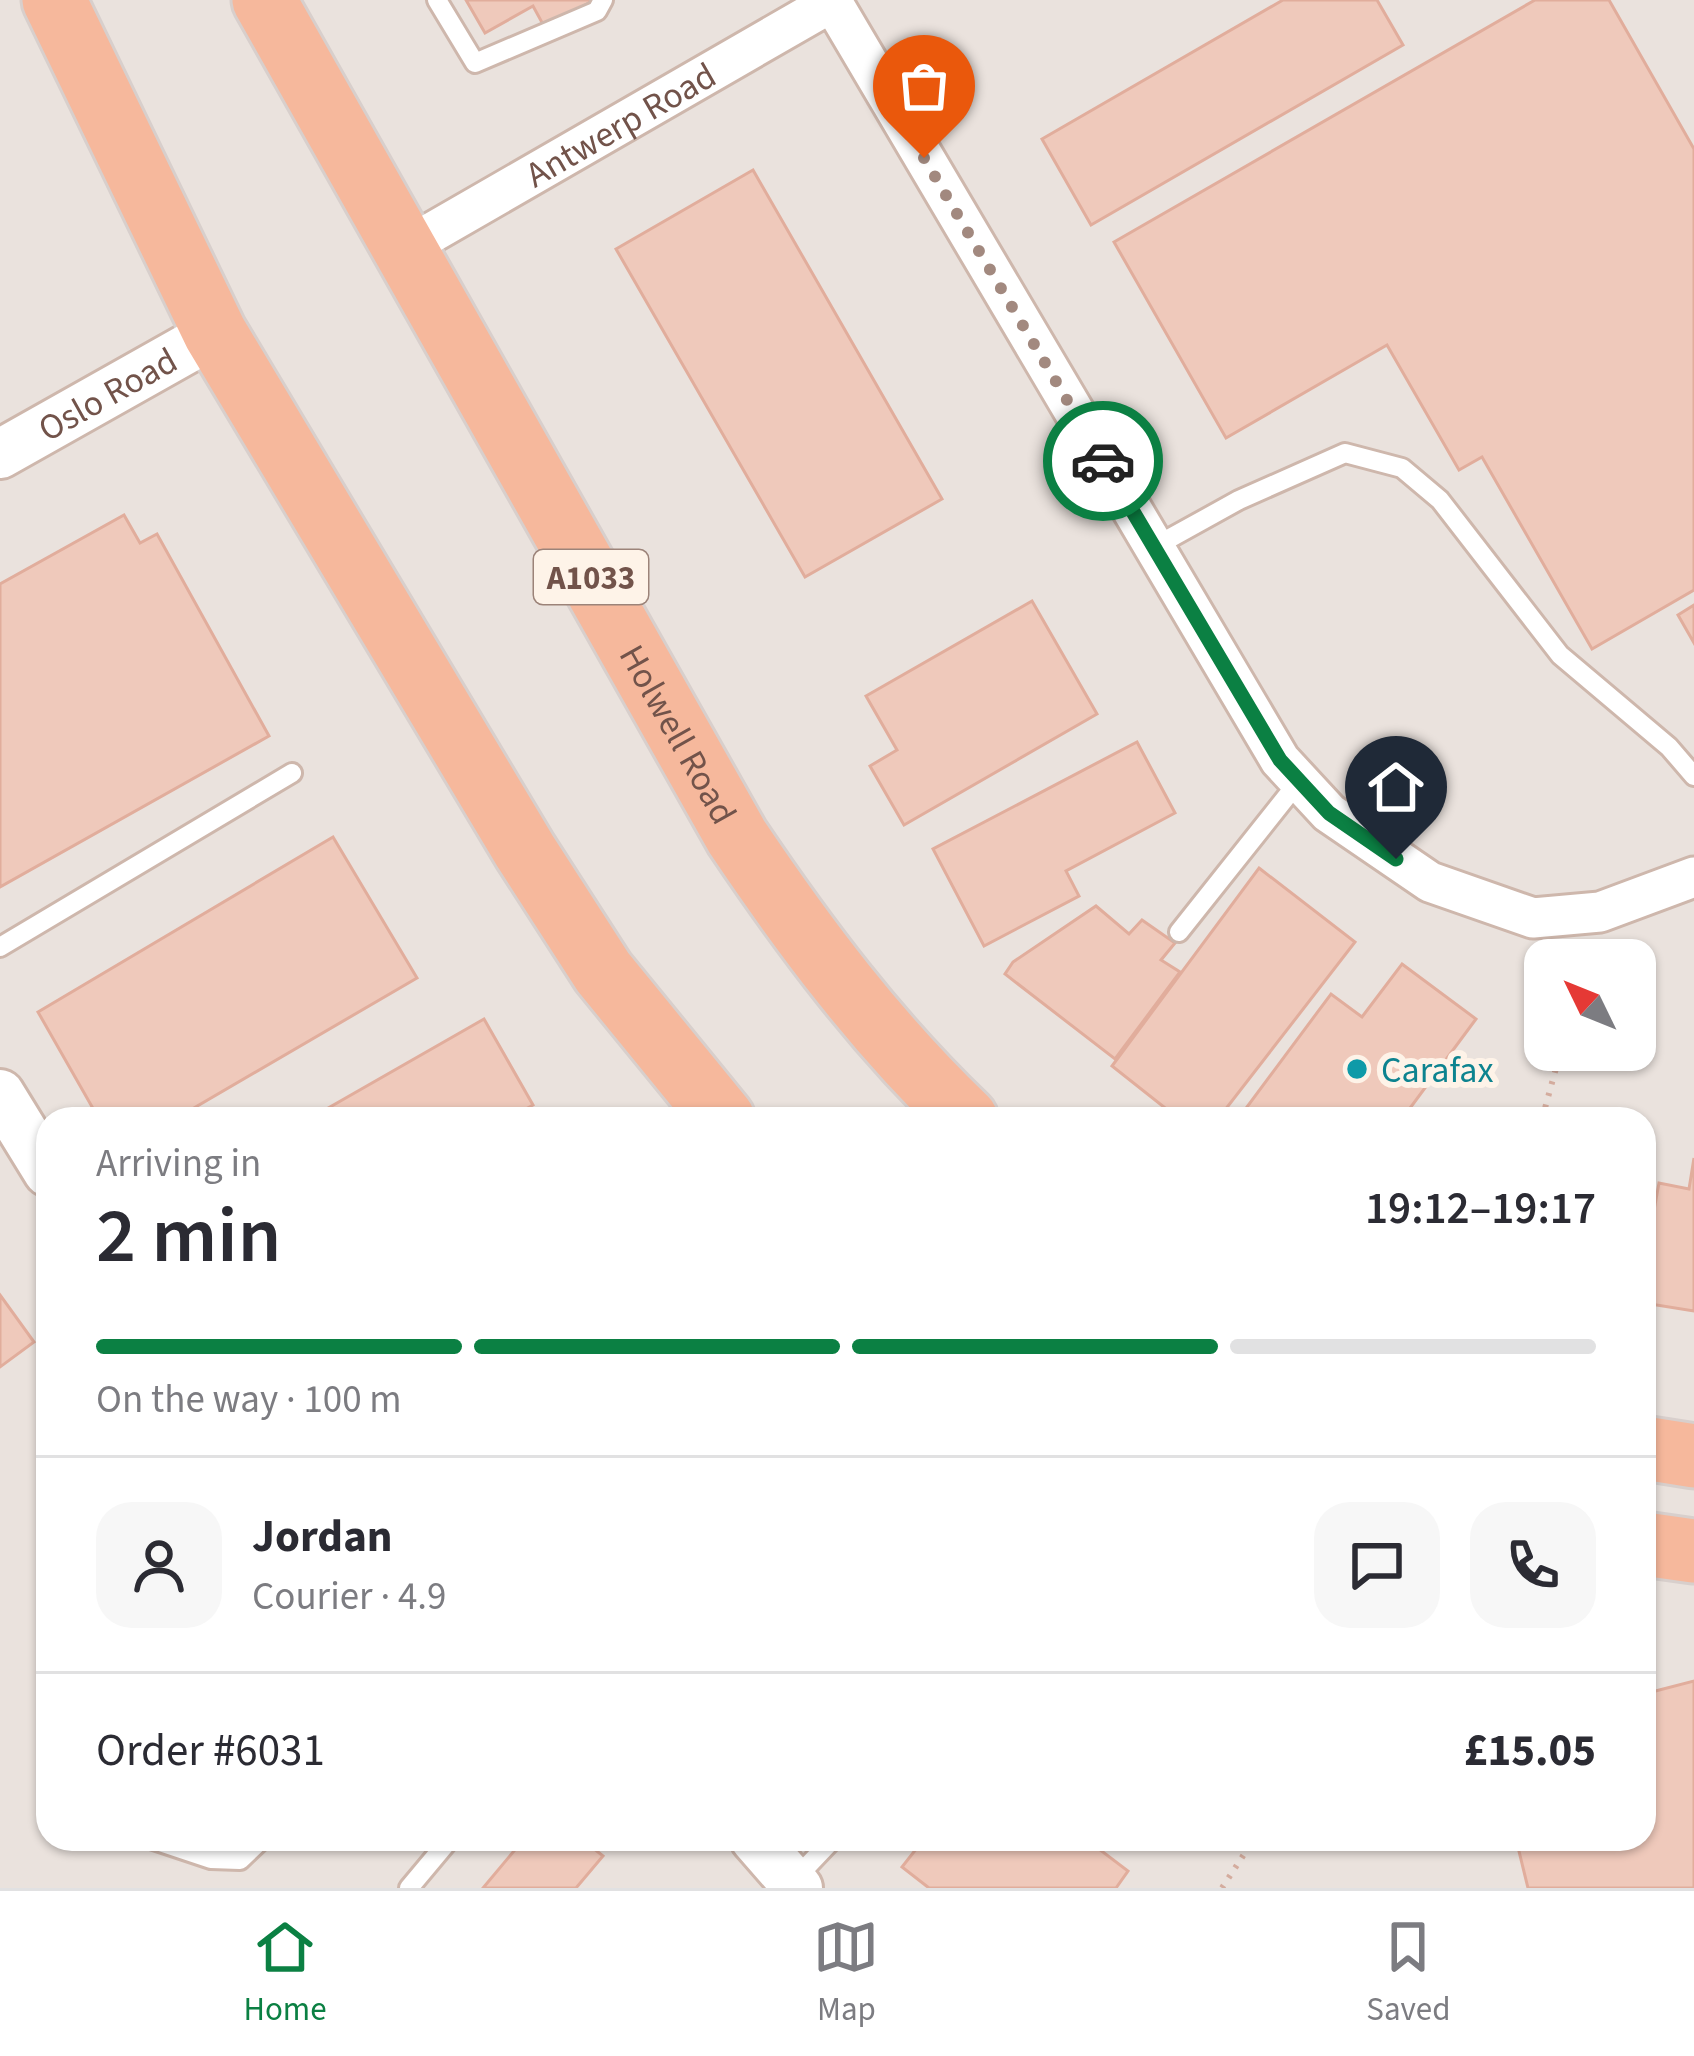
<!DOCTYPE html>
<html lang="en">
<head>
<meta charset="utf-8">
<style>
	:root { --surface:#fff; --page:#f7f7f7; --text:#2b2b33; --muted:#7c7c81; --line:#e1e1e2; --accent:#0b8043 }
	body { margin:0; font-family:"Source Sans 3",sans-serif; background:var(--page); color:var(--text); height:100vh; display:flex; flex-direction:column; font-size:45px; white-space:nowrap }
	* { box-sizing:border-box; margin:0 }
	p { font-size:39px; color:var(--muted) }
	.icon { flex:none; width:66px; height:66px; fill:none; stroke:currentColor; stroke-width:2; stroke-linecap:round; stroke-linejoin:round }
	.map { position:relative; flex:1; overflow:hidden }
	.panel { position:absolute; left:36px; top:1107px; width:1620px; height:744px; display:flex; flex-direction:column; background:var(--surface); border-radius:36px; box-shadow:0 3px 9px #0004 }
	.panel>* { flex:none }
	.needle { width:78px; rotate:313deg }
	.buttons { position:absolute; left:1524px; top:939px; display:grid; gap:24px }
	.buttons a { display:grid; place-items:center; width:132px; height:132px; border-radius:24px; background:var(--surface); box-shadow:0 3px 9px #0004; font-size:60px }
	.pin { position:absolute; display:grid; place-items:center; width:102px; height:102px; color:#fff; margin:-123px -51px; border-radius:50% 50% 50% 0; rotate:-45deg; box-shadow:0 0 12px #0007 }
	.pin .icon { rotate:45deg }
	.courier { position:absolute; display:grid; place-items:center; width:120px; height:120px; margin:-60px; border:9px solid #0b8043; border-radius:50%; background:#fff; color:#222; box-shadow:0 3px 15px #0007 }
	.overview em { font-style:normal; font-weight:600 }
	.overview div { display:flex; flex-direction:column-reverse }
	.overview { display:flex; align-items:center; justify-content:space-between; height:204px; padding:0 60px }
	h1 { font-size:78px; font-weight:600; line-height:90px }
	.bar { display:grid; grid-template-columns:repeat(4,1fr); gap:18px 12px; align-content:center; height:144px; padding:0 60px }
	.bar i { height:15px; border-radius:9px; background:var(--line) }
	.bar .on { background:var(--accent) }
	.bar p { grid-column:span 4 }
	.line { display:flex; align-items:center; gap:30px; padding:0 60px; border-top:3px solid var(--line) }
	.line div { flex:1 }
	.round { display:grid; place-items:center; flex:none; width:126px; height:126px; border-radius:36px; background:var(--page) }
	.tabs { display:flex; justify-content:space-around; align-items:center; height:168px; border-top:3px solid var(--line); background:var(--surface); font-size:33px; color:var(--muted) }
	.tabs a { display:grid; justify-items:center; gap:6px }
	.tabs .on { color:var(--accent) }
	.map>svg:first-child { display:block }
</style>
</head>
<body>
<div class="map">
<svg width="1694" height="1888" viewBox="0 0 1694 1888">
	<rect width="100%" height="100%" fill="#fbeee2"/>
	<path fill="#eae2dd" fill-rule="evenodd" d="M 0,0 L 1694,0 L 1694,1888 L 0,1888 ZM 1545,960 L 1635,960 L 1635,1050 L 1545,1050 ZM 48,1119 L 1644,1119 L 1644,1839 L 48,1839 Z"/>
	<g fill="#efc9bb" stroke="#e1ad9c" stroke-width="3">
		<polygon points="466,0 594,0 545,28 533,6 485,33"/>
		<polygon points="1283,0 1377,0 1403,45 1091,225 1042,139"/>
		<polygon points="1535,0 1609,0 1694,149 1694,590 1592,649 1482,457 1459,470 1387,345 1226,438 1114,242"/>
		<polygon points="753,170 942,499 805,577 616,249"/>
		<polygon points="124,515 140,543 157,534 269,736 0,887 0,584"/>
		<polygon points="1032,601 1097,714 904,825 870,766 897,750 866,696"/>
		<polygon points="1694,605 1694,643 1678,615"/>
		<polygon points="1137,742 1175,813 1066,871 1079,896 984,946 933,849"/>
		<polygon points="333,837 417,978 175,1119 99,1119 38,1012"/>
		<polygon points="1259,868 1355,942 1218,1119 1179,1119 1112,1066"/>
		<polygon points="1096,906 1129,934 1142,920 1175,943 1161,960 1180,972 1115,1059 1005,974 1013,962"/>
		<polygon points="1402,964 1476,1019 1402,1119 1238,1119 1331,994 1362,1017"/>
		<polygon points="484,1019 533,1105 508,1119 309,1119"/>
		<polygon points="1694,1158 1694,1311 1644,1303 1644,1265 1659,1183 1689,1189"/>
		<polygon points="0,1295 34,1342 0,1367"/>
		<polygon points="1694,1681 1694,1888 1528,1888 1516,1839 1644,1839 1644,1694"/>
		<polygon points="524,1839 582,1839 603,1856 576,1888 483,1888"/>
		<polygon points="924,1839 1094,1839 1091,1843 1128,1871 1116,1888 929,1888 902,1867"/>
	</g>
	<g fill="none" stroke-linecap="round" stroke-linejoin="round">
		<defs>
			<g id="service">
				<polyline points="437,0 475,63 597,11 603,0"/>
				<polyline points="1154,547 1239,500 1345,453 1402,468 1440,500 1560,655 1669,747 1694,776"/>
				<polyline points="1179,932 1299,781"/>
				<polyline points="0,947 292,773"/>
				<polyline points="151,1839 211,1859 240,1860 262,1839"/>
				<polyline points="796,1878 833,1839"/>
				<polyline points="409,1888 450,1839"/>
			</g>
			<g id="minor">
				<polyline points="831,0 1280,760 1329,813 1430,882 1533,918 1600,912 1694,877"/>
				<path id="s1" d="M 407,247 L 832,2"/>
			</g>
			<g id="tertiary">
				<path id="s2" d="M 0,454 L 215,333"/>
				<polyline points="0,1094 48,1172"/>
				<polyline points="755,1839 798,1888"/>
			</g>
			<g id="trunk">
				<polyline points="54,0 215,333 525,851 603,972 723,1119"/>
				<path id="s3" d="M 264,0 L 737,837 C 805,938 877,1034 966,1119"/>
				<polyline points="1644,1448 1694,1456"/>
				<polyline points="1644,1544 1694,1551"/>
			</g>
		</defs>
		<use href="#service" stroke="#ceb7ac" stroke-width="24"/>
		<use href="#minor" stroke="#ceb7ac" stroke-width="45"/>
		<use href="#tertiary" stroke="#ceb7ac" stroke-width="54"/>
		<use href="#trunk" stroke="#d8cfcc" stroke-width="69"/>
		<g stroke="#d4ac9e" stroke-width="6" stroke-dasharray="3 9" stroke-linecap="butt">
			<polyline points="1542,1119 1561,1050"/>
			<polyline points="1222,1888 1254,1839"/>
		</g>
		<use href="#service" stroke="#fff" stroke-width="18"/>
		<use href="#minor" stroke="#fff" stroke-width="39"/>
		<use href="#tertiary" stroke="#fff" stroke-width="48"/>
		<use href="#trunk" stroke="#f6b89c" stroke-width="63"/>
	</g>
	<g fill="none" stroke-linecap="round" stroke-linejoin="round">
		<polyline stroke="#a2897f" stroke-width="12" stroke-dasharray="0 21.6" points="924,158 1103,461"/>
		<polyline stroke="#0b8043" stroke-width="15" points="1103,461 1280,760 1329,813 1396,859"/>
	</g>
	<circle fill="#0f9aa8" stroke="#fef3e8" stroke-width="4.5" cx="1357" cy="1069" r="12"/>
	<g text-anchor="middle" stroke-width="12" stroke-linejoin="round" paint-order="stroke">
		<rect fill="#fef3e8" stroke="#9c8379" stroke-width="3" x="534" y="550" width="114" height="54" rx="9"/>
		<g font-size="33" font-weight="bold" fill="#72534a">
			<text x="591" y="589">A1033</text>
		</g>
		<g font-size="36" fill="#72534a" stroke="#fef3e8">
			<text dy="13" stroke="none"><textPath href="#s1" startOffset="246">Antwerp Road</textPath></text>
			<text dy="13" stroke="none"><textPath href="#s2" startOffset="123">Oslo Road</textPath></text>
			<text dy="13" stroke="none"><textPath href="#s3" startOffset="843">Holwell Road</textPath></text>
		</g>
		<g font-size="36" fill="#0d838f" stroke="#fef3e8" text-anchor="start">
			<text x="1381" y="1082">Carafax</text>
		</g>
	</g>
</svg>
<div class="buttons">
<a><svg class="needle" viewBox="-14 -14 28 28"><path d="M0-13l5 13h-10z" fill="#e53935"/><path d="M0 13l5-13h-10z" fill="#7c7c81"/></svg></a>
</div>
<div class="pin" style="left:924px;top:158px;background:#ea580c"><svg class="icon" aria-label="bag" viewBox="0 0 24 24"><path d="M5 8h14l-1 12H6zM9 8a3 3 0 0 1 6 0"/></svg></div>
<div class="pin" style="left:1396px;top:859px;background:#1f2937"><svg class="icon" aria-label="home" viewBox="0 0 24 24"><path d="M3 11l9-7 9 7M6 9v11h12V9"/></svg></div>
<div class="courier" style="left:1103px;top:461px"><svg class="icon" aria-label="car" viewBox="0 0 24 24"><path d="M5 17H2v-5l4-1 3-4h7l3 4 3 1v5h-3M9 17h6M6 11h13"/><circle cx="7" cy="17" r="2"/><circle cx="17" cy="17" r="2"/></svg></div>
<section class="panel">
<div class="overview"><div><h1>2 min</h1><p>Arriving in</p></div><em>19:12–19:17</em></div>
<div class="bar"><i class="on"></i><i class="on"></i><i class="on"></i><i></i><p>On the way · 100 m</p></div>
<div class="line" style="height:216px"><a class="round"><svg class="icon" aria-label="person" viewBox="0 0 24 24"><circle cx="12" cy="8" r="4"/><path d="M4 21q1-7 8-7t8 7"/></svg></a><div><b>Jordan</b><p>Courier · 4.9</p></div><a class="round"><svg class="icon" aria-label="chat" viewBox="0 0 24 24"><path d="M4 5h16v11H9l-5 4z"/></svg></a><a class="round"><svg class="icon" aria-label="phone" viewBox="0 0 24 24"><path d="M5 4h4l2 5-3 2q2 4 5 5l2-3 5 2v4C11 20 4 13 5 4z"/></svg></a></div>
<div class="line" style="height:156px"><div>Order #6031</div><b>£15.05</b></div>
</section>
</div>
<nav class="tabs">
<a class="on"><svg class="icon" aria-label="home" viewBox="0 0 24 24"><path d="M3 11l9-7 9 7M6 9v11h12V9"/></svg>Home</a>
<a><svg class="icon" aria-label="map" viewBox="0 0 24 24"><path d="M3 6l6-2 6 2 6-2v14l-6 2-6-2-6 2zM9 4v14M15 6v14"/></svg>Map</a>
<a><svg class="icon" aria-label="saved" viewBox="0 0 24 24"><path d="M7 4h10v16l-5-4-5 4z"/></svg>Saved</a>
</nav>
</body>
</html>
